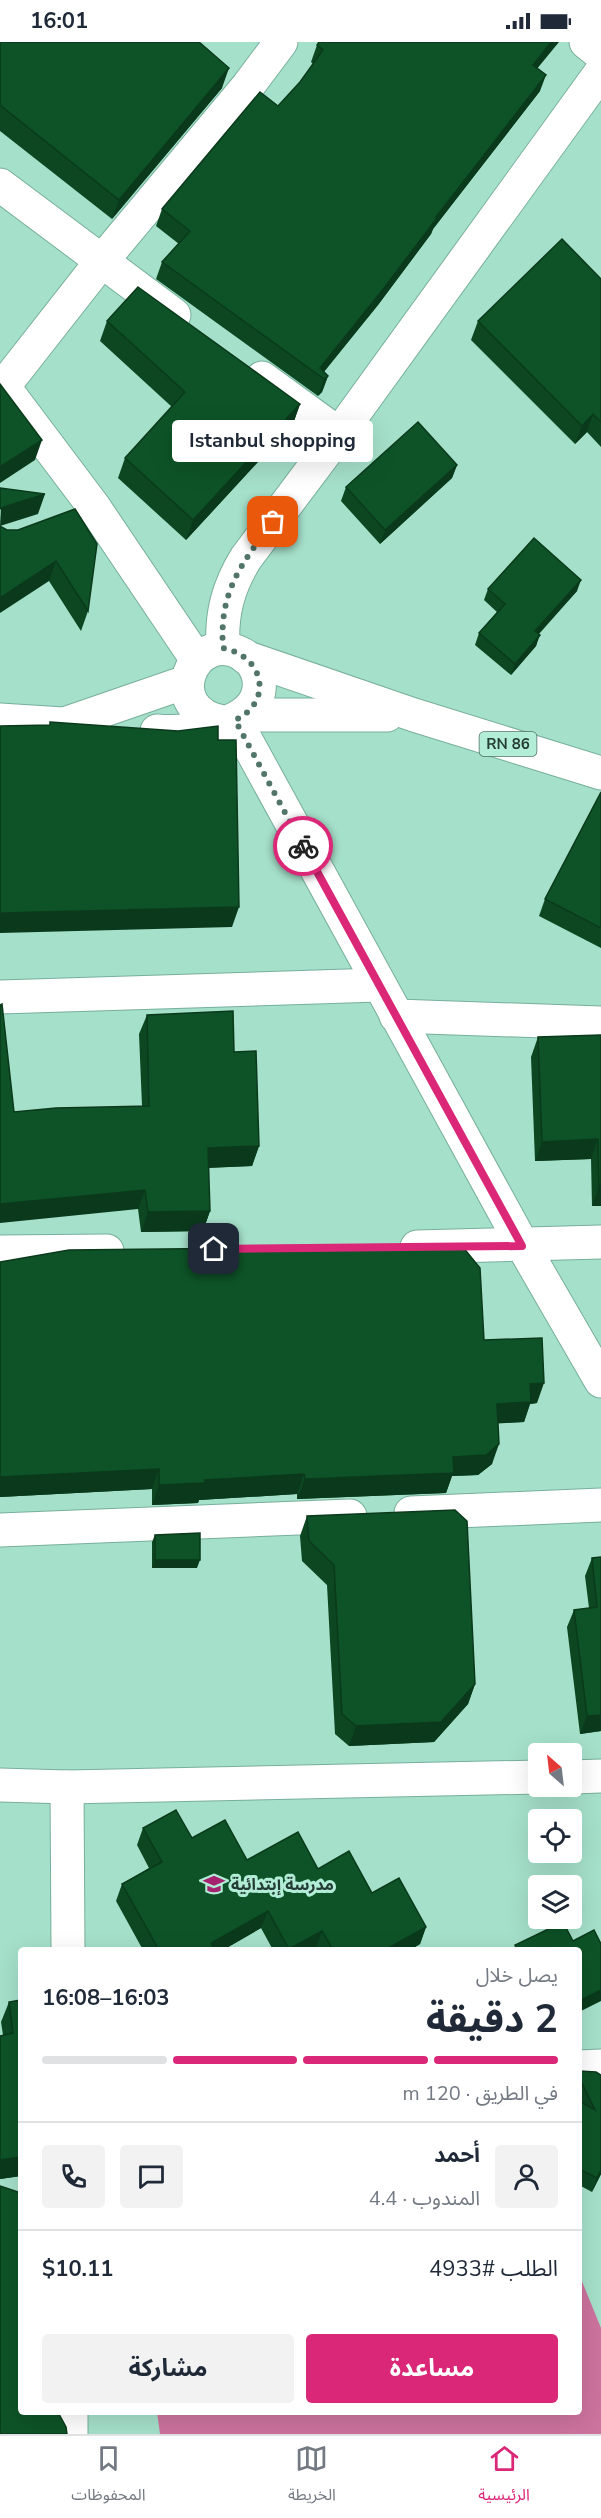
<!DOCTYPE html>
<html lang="ar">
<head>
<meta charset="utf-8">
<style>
	:root { --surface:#fff; --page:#f2f2f3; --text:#1f2937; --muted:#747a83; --line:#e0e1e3; --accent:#db2777 }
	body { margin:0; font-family:"Nunito Sans","Noto Sans Arabic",sans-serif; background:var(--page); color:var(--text); direction:rtl; height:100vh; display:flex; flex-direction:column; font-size:22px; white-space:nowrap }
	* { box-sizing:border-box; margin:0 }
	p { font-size:20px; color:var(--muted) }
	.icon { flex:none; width:33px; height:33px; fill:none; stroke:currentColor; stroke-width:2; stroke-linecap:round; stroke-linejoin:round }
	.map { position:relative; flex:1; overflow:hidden; direction:ltr }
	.panel { position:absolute; left:18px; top:1905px; width:564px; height:468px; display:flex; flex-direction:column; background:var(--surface); border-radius:6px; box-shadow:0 6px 24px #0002; direction:rtl }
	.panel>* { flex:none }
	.needle { width:39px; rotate:332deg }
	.buttons { position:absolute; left:528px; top:1701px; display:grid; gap:12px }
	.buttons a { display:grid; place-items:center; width:54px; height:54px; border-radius:6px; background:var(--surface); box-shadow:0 6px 24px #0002; font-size:30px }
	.pin { position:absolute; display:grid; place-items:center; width:51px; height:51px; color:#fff; margin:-26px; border-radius:12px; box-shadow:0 3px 9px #0006 }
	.courier { position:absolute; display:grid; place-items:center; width:60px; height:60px; margin:-30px; border:4px solid #db2777; border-radius:50%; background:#fff; color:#222; box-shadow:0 2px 8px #0007 }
	.bubble { position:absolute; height:42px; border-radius:6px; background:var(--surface); box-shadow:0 6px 24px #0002; font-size:20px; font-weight:700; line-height:42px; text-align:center; direction:rtl }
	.overview em { font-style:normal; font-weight:700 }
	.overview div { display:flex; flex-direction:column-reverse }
	.overview { display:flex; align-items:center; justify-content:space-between; height:102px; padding:0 24px }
	h1 { font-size:39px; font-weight:700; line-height:45px }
	.bar { display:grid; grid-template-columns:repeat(4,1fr); gap:9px 6px; align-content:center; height:72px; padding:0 24px }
	.bar i { height:8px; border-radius:4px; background:var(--line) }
	.bar .current { background:var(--accent) }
	.bar p { grid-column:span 4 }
	.line { display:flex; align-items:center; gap:15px; padding:0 24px; border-top:2px solid var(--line) }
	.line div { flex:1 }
	.round { display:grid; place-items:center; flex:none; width:63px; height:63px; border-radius:6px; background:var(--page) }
	.cta { display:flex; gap:12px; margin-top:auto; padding:12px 24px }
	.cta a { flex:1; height:69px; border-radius:6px; background:var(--accent); color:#fff; font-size:24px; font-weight:700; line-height:69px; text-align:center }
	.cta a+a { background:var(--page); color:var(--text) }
	.status { display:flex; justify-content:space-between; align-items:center; height:42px; padding:0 30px; background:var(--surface); direction:ltr }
	.status svg { height:16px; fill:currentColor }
	.dock { display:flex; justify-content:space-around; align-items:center; height:84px; border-top:2px solid var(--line); background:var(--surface); font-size:16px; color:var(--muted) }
	.dock a { display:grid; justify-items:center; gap:3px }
	.dock .current { color:var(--accent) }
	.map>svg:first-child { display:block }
</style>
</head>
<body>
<div class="status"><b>16:01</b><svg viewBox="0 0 49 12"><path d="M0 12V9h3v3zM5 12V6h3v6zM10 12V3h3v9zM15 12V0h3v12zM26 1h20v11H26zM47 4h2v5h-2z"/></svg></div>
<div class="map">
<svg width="601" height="2392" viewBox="0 0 601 2392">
	<rect width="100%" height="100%" fill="#a5e0ca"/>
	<polygon fill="#cc739e" points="579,2232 601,2286 601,2392 160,2392 157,2370 579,2370"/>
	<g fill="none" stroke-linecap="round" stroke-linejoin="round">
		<defs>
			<g id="minor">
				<polyline points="586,0 601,12"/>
				<polyline points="0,143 174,273"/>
				<polyline points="262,336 339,392"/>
				<polyline points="0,340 94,465 197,618"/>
				<polyline points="3,345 101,220 248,44 281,0"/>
				<path d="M 223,606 C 221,572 228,545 246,516 L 339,392 L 601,30"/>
				<polyline points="235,678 523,1204 601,1339"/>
				<polyline points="0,955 379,943"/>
				<polyline points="396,974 601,981"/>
				<polyline points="417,1205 601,1200"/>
				<polyline points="0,1210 107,1209"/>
				<polyline points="411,1471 601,1463"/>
				<polyline points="0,1488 350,1474"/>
				<polyline points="572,1735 601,1734"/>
				<polyline points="0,1743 67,1745 538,1735"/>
				<polyline points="67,1745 68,1908"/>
				<polyline points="579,2025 601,2024"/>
				<polyline points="71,2370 71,2392"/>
			</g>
			<g id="primary">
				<polyline points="245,615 414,673 601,731"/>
				<polyline points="245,673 387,673"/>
				<polyline points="0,678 94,684"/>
				<polyline points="67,681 186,640"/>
				<path d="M 157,689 C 190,692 265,684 259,638 C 258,628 251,617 242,612 C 193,585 158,668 223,680"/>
			</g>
		</defs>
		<use href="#minor" stroke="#77af9b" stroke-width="35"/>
		<use href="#primary" stroke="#77af9b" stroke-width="35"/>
		<use href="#minor" stroke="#fff" stroke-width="33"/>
		<use href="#primary" stroke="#fff" stroke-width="33"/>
	</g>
	<g fill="#0c4722">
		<polygon points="0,0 222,46 112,177 0,89"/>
		<polygon points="317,3 537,26 540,49 433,187 431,192 378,263 324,330 328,334 322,350 318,354 156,237 162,220 179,202 156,184 162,167 278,64 300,40 313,22 311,20"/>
		<polygon points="601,237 601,405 587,390 575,402 471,298 478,279"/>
		<polygon points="107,279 300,362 293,382 186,498 118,436 125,416 172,365 100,299"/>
		<polygon points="457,423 452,436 380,502 341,459 346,445"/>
		<polygon points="75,467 88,569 81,589 49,539 7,488 18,488"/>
		<polygon points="488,547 577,549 539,592 536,604 511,633 475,603 479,591 497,570 484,558"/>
		<polygon points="601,750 601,906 539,874 545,857"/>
		<polygon points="147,973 234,1010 259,1104 252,1124 208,1126 210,1169 203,1189 141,1190 138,1167 14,1070 142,1064 139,992"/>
		<polygon points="601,993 601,1164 592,1164 591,1117 535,1119 531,1015 538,995"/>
		<polygon points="0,1220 484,1298 537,1361 530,1362 524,1380 498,1381 492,1422 478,1433 452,1434 446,1451 297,1457 297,1452 199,1458 198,1461 152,1463 152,1447 0,1455"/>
		<polygon points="307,1474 475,1642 468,1662 434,1700 349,1704 335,1692 327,1543 302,1519 300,1494"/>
		<polygon points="155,1493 197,1526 152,1526 152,1500"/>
		<polygon points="601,1515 601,1689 580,1692 567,1585 574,1568 589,1566 585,1534 592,1516"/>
		<polygon points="143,1786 192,1796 247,1818 318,1827 372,1851 426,1885 420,1902 410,1908 317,1908 316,1906 313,1908 273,1908 261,1886 223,1908 143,1908 116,1859 122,1842 149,1826 137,1803"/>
		<polygon points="21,1958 21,2134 0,2137 0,1994 3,1993 1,1980 9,1960"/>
		<polygon points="579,2029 601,2033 601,2132 592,2150 579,2143 579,2059 580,2060 579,2058"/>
	</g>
	<g fill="#0a3a1b">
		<polygon points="551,0 559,0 527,39 533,23"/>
		<polygon points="229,26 222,46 112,177 119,158"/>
		<polygon points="546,33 540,49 433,187 431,192 378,263 320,334 320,326"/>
		<polygon points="328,334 322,350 318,354 324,337"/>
		<polygon points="300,362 293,382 186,498 193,478"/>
		<polygon points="593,372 587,390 575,402 582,384"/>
		<polygon points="42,398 35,418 0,441 0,425"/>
		<polygon points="457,423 452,436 380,502 385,488"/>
		<polygon points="45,452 38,472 0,484 1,466"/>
		<polygon points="56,519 49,539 0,571 0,556"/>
		<polygon points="581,538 577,549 531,600 535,589"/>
		<polygon points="540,593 536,604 511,633 515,622"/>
		<polygon points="239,865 232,885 0,891 0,871"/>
		<polygon points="598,1097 591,1117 535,1119 542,1100"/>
		<polygon points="259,1104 252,1124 200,1126 208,1106"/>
		<polygon points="599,1144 601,1144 601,1164 592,1164"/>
		<polygon points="145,1148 138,1167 0,1181 0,1162"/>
		<polygon points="210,1169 203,1189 141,1190 148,1170"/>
		<polygon points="544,1341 537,1361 530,1362 524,1380 490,1382 497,1362 530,1342"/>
		<polygon points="499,1402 492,1422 478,1433 452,1434 446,1451 297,1457 305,1437 453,1415"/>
		<polygon points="159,1427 152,1447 0,1455 0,1435"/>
		<polygon points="304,1432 297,1452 199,1458 198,1461 152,1463 159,1443 205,1438"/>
		<polygon points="155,1518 200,1518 197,1526 152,1526"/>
		<polygon points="475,1642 468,1662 434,1700 349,1704 356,1684"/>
		<polygon points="601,1673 601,1689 580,1692 587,1674"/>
		<polygon points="268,1869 261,1886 223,1908 208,1908 211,1901"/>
		<polygon points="426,1885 420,1902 410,1908 385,1908"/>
		<polygon points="322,1889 316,1906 313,1908 289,1908"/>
		<polygon points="601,1948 601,1959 579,1970 579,1959"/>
		<polygon points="21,2115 21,2134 0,2137 0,2118"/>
		<polygon points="601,2128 601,2132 592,2150 597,2136"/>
	</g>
	<g fill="#0e5327" stroke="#0a3a1b" stroke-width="1.5">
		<polygon points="0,0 199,0 229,26 119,158 0,63"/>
		<polygon points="319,0 551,0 533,23 546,33 436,175 437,176 384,246 320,326 328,334 324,337 162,220 190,189 162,167 260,50 278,64 300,40 323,8 317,3"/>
		<polygon points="562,197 601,237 601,380 593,372 582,384 478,279"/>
		<polygon points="138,245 300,362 193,478 125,416 185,350 107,279"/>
		<polygon points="0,342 42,398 0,425"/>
		<polygon points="418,380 457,423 385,488 346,445"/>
		<polygon points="0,446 45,452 1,466 0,467"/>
		<polygon points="75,467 97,502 88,569 56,519 0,556 0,484 7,488 18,488"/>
		<polygon points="534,496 581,538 535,589 540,593 515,622 479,591 505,562 488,547"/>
		<polygon points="50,680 178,689 218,684 218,698 236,698 239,865 0,871 0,684 50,683"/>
		<polygon points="601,750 601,886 545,857"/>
		<polygon points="2,962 14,1070 56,1066 149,1064 147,973 233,969 234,1010 256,1009 259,1104 208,1106 210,1169 148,1170 145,1148 0,1162 0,963"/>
		<polygon points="601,993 601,1144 599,1144 598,1097 542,1100 538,995"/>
		<polygon points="462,1204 480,1226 484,1298 542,1296 544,1341 530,1342 531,1360 497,1362 499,1402 486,1413 453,1415 454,1431 305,1437 304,1432 205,1438 205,1441 159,1443 159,1427 0,1435 0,1220 69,1208"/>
		<polygon points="455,1468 467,1479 475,1642 441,1680 356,1684 342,1672 334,1523 309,1499 307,1474"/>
		<polygon points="200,1491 200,1518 155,1518 155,1493"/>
		<polygon points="601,1515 601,1673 587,1674 574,1568 597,1565 592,1516"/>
		<polygon points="176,1768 192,1796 225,1778 247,1818 298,1790 318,1827 349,1809 372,1851 399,1836 426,1885 385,1908 333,1908 322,1889 289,1907 268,1869 211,1901 214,1908 159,1908 122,1842 162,1820 143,1786"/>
		<polygon points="563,1880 573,1899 594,1888 601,1902 601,1948 579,1959 579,1908 517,1908 515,1903"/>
		<polygon points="21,1958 21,2115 0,2118 0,1994 13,1991 9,1960"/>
		<polygon points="579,2029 596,2030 601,2033 601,2128 597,2136 579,2127 579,2059 595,2068 579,2035"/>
		<polygon points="0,2144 21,2151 21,2370 59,2370 59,2372 66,2385 67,2392 0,2392"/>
	</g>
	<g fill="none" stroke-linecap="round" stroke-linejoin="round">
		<path stroke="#517568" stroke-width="6" stroke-dasharray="0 10.8" d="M 273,480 C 240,523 219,551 223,606 C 264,614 274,660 235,678 L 303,804"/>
		<polyline stroke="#db2777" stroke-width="8" points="214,1207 522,1204 303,804"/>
	</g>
	<defs>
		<symbol id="school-bare" viewBox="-9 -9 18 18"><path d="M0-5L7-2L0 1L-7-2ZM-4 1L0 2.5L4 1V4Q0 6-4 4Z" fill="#a5226f" stroke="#b2edd7" stroke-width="2.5" paint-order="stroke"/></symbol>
	</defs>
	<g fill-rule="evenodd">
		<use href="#school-bare" x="199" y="1827" width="30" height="30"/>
	</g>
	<g text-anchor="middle" stroke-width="6" stroke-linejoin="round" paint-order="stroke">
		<rect fill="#b2edd7" stroke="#4f7165" stroke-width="1.5" x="479.5" y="690" width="57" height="24" rx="4.5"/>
		<g font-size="15" font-weight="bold" fill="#243c34">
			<text x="508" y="707">RN 86</text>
		</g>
		<g font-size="16" font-weight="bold" fill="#243c34" stroke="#b2edd7" text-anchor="start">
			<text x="231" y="1848">مدرسة إبتدائية</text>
		</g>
	</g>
</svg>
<div class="buttons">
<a><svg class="needle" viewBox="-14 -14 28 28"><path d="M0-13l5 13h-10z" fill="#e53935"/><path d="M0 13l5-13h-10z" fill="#747a83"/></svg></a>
<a><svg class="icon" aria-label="locate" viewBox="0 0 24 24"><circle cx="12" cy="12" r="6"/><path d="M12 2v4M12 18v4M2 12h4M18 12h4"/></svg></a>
<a><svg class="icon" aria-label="layers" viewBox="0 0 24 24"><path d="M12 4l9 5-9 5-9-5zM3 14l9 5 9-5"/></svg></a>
</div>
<div class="pin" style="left:273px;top:480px;background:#ea580c"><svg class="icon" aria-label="bag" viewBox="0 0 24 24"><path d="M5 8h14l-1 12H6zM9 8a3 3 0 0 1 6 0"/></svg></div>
<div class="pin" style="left:214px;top:1207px;background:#1f2937"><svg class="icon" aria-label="home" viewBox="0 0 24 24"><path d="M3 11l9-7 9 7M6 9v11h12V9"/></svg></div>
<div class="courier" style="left:303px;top:804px"><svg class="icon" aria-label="bike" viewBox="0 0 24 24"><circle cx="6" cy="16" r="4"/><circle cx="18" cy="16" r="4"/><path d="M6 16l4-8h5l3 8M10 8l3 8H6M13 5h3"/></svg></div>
<div class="bubble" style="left:172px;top:378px;width:201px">Istanbul shopping</div>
<section class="panel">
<div class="overview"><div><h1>2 دقيقة</h1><p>يصل خلال</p></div><em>16:03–16:08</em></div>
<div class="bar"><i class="current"></i><i class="current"></i><i class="current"></i><i></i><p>في الطريق · 120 m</p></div>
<div class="line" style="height:108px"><a class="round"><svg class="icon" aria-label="person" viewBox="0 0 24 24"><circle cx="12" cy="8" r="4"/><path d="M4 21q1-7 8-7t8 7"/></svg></a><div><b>أحمد</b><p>المندوب · 4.4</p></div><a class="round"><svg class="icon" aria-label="chat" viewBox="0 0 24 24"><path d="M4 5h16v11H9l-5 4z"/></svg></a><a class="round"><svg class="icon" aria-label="phone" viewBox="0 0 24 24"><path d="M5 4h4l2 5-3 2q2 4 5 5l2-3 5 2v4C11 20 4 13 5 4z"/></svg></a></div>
<div class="line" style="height:78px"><div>الطلب #4933</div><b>$10.11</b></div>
<div class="cta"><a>مساعدة</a><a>مشاركة</a></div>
</section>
</div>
<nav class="dock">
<a class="current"><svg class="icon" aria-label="home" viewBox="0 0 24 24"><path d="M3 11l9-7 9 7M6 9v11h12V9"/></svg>الرئيسية</a>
<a><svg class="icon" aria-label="map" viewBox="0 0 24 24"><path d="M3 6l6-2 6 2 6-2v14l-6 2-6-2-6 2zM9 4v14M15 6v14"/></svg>الخريطة</a>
<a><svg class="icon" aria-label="saved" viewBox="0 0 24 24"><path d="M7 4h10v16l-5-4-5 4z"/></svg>المحفوظات</a>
</nav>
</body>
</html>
